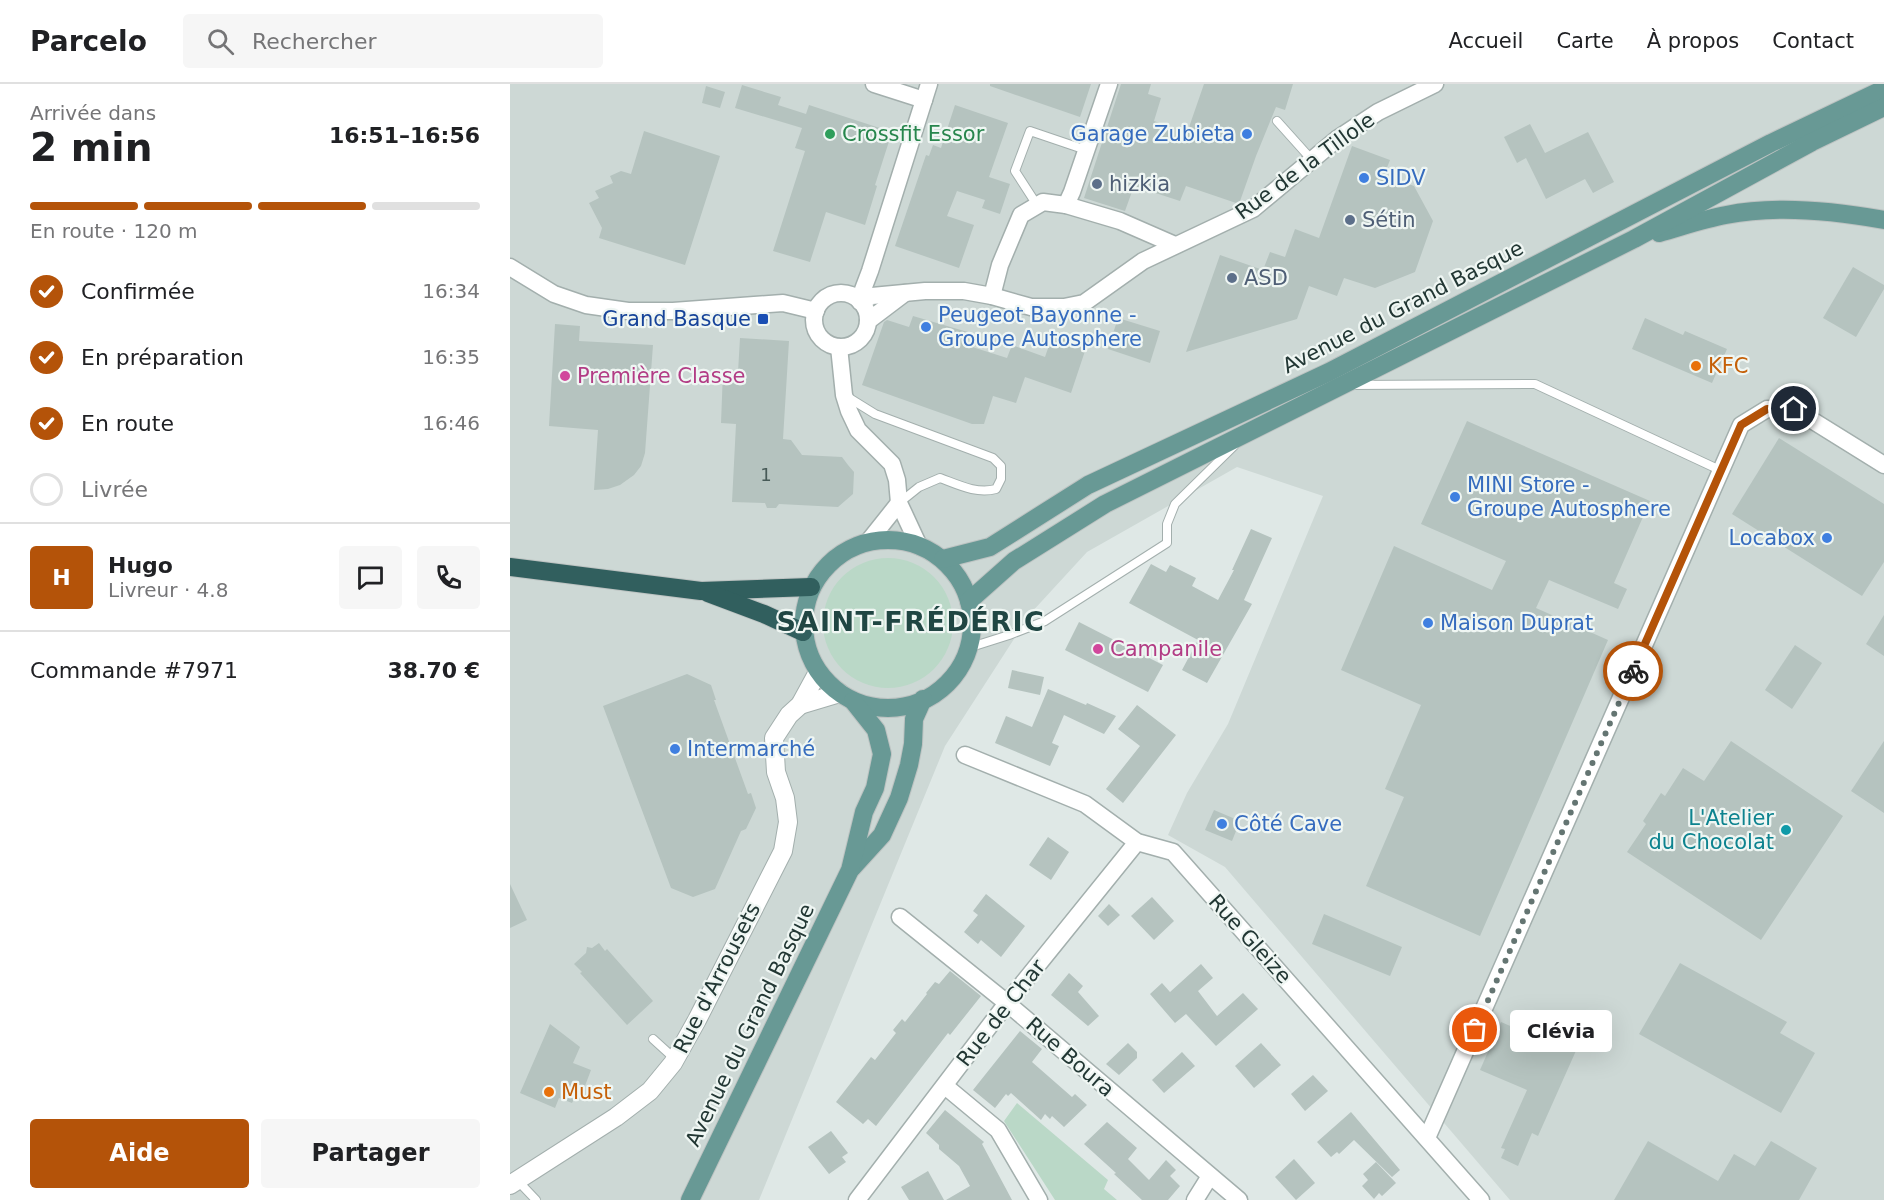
<!DOCTYPE html>
<html lang="fr">
<head>
<meta charset="utf-8">
<style>
	:root { --surface:#fff; --page:#f6f6f6; --text:#202124; --muted:#757577; --line:#e0e0e0; --accent:#b45309 }
	body { margin:0; font-family:"DejaVu Sans",sans-serif; background:var(--page); color:var(--text); height:100vh; display:flex; flex-direction:column; font-size:22px; white-space:nowrap }
	* { box-sizing:border-box; margin:0 }
	p { font-size:20px; color:var(--muted) }
	.icon { flex:none; width:33px; height:33px; fill:none; stroke:currentColor; stroke-width:2; stroke-linecap:round; stroke-linejoin:round }
	.map { position:relative; flex:1; overflow:hidden }
	.details { display:flex; flex-direction:column; background:var(--surface); width:510px }
	.details>* { flex:none }
	.pin { position:absolute; display:grid; place-items:center; width:51px; height:51px; color:#fff; margin:-26px; border:3px solid #fff; border-radius:50%; box-shadow:0 2px 6px #0007 }
	.courier { position:absolute; display:grid; place-items:center; width:60px; height:60px; margin:-30px; border:4px solid #b45309; border-radius:50%; background:#fff; color:#222; box-shadow:0 2px 8px #0007 }
	.bubble { position:absolute; height:42px; border-radius:6px; background:var(--surface); box-shadow:0 6px 24px #0002; font-size:20px; font-weight:700; line-height:42px; text-align:center }
	.summary em { font-style:normal; font-weight:700 }
	.summary div { display:flex; flex-direction:column-reverse }
	.summary { display:flex; align-items:center; justify-content:space-between; height:102px; padding:0 30px }
	h1 { font-size:39px; font-weight:700; line-height:45px }
	.bar { display:grid; grid-template-columns:repeat(4,1fr); gap:9px 6px; align-content:center; height:72px; padding:0 30px }
	.bar i { height:8px; border-radius:4px; background:var(--line) }
	.bar .current { background:var(--accent) }
	.bar p { grid-column:span 4 }
	.line { display:flex; align-items:center; gap:15px; padding:0 30px; border-top:2px solid var(--line) }
	.line div { flex:1 }
	.round { display:grid; place-items:center; flex:none; width:63px; height:63px; border-radius:6px; background:var(--page) }
	ol { padding:0 30px; list-style:none }
	li { display:flex; align-items:center; gap:18px; height:66px }
	li p { margin-inline-start:auto }
	li .icon { padding:6px; border-radius:50%; background:var(--accent); color:#fff; stroke-width:4 }
	li:last-child { color:var(--muted) }
	li i { width:33px; height:33px; border:3px solid var(--line); border-radius:50% }
	.action { display:flex; gap:12px; margin-top:auto; padding:12px 30px }
	.action a { flex:1; height:69px; border-radius:6px; background:var(--accent); color:#fff; font-size:24px; font-weight:700; line-height:69px; text-align:center }
	.action a+a { background:var(--page); color:var(--text) }
	header { display:flex; align-items:center; gap:36px; box-sizing:border-box; height:84px; padding:0 30px; background:var(--surface); border-bottom:2px solid var(--line) }
	header strong { font-size:28px }
	nav { display:flex; gap:33px; margin-inline-start:auto; font-size:21px }
	.search { width:420px; height:54px; background:var(--page); display:flex; align-items:center; gap:15px; box-sizing:border-box; padding:0 21px; border-radius:6px; color:var(--muted); font-size:22px }
	main { display:flex; flex:1; min-height:0 }
	.map>svg:first-child { display:block }
</style>
</head>
<body>
<header>
<strong>Parcelo</strong>
<div class="search"><svg class="icon" aria-label="search" viewBox="0 0 24 24"><circle cx="10" cy="10" r="6"/><path d="M15 15l6 6"/></svg>Rechercher</div>
<nav><a>Accueil</a><a>Carte</a><a>À propos</a><a>Contact</a></nav>
</header>
<main>
<section class="details">
<div class="summary"><div><h1>2 min</h1><p>Arrivée dans</p></div><em>16:51–16:56</em></div>
<div class="bar"><i class="current"></i><i class="current"></i><i class="current"></i><i></i><p>En route · 120 m</p></div>
<ol>
<li><svg class="icon" aria-label="check" viewBox="0 0 24 24"><path d="M5 12l5 5 9-10"/></svg>Confirmée<p>16:34</p></li>
<li><svg class="icon" aria-label="check" viewBox="0 0 24 24"><path d="M5 12l5 5 9-10"/></svg>En préparation<p>16:35</p></li>
<li><svg class="icon" aria-label="check" viewBox="0 0 24 24"><path d="M5 12l5 5 9-10"/></svg>En route<p>16:46</p></li>
<li><i></i>Livrée</li>
</ol>
<div class="line" style="height:108px"><b class="round" style="background:var(--accent);color:#fff">H</b><div><b>Hugo</b><p>Livreur · 4.8</p></div><a class="round"><svg class="icon" aria-label="chat" viewBox="0 0 24 24"><path d="M4 5h16v11H9l-5 4z"/></svg></a><a class="round"><svg class="icon" aria-label="phone" viewBox="0 0 24 24"><path d="M5 4h4l2 5-3 2q2 4 5 5l2-3 5 2v4C11 20 4 13 5 4z"/></svg></a></div>
<div class="line" style="height:78px"><div>Commande #7971</div><b>38.70 €</b></div>
<div class="action"><a>Aide</a><a>Partager</a></div>
</section>
<div class="map">
<svg width="1374" height="1116" viewBox="0 0 1374 1116">
	<rect width="100%" height="100%" fill="#dfe8e6"/>
	<polygon fill="#cdd8d5" points="0,0 1374,0 1374,1116 1000,1116 715,783 658,751 677,709 718,640 813,412 727,383 577,468 520,530 435,662 249,1116 0,1116"/>
	<g fill="#bad8c7">
		<circle cx="378" cy="539" r="65"/>
		<polygon points="507,1019 598,1096 594,1105 607,1116 545,1116 494,1037"/>
	</g>
	<g fill="#b5c3bf">
		<polygon points="480,0 581,0 570,33 480,2"/>
		<polygon points="611,0 641,0 638,10 651,14 644,37 677,49 694,0 783,0 775,26 766,23 746,72 729,120 676,102 670,117 624,102 615,127 574,114"/>
		<polygon points="232,1 271,13 268,21 296,30 299,21 382,48 365,101 367,102 355,141 316,128 300,178 263,167 295,67 285,64 292,44 225,24"/>
		<polygon points="196,2 215,8 210,24 192,19"/>
		<polygon points="445,21 498,39 479,93 500,100 490,130 472,124 475,116 447,107 437,132 464,141 449,184 385,162 416,71 419,72 423,61 431,64"/>
		<polygon points="1020,40 1035,69 1078,48 1104,98 1083,109 1075,95 1036,115 1016,74 1007,79 994,53"/>
		<polygon points="134,47 210,72 175,181 89,154 92,144 79,119 89,114 85,107 103,99 100,92 111,87 121,90"/>
		<polygon points="842,62 880,76 874,91 904,102 923,137 905,188 865,204 834,194 827,212 799,202 787,235 676,268 710,171 753,186 760,168 775,173 785,145 809,154"/>
		<polygon points="1343,183 1374,201 1374,205 1346,253 1313,234"/>
		<polygon points="403,232 461,249 456,261 497,274 502,261 535,273 544,247 578,258 561,309 515,293 506,319 483,312 474,340 462,340 352,301 374,238 377,236 399,243"/>
		<polygon points="608,234 650,247 640,279 598,265"/>
		<polygon points="1135,234 1173,251 1175,247 1217,265 1202,299 1122,265"/>
		<polygon points="45,240 70,242 69,257 143,261 135,369 131,382 124,391 110,401 98,405 84,406 88,346 39,342"/>
		<polygon points="230,254 279,257 273,355 281,356 292,371 332,373 338,381 344,388 343,410 328,423 269,420 266,424 257,424 255,419 222,418 226,340 211,339 213,287 228,288"/>
		<polygon points="957,337 1140,417 1104,499 1117,505 1108,525 1039,496 1026,524 1098,556 970,852 856,802 894,713 875,705 911,621 831,586 884,462 982,506 996,477 911,440"/>
		<polygon points="1269,354 1374,420 1374,478 1352,512 1222,430"/>
		<polygon points="741,445 762,454 734,516 742,520 697,599 672,586 688,556 619,519 641,480 656,488 660,481 686,494 682,502 708,516 724,486 722,486"/>
		<polygon points="1374,531 1374,572 1356,560"/>
		<polygon points="569,538 653,581 638,608 555,566"/>
		<polygon points="1285,561 1312,579 1282,625 1255,606"/>
		<polygon points="502,586 534,593 530,611 498,604"/>
		<polygon points="177,590 201,601 206,616 204,616 238,710 241,709 246,724 236,745 231,747 205,805 183,813 161,804 93,622"/>
		<polygon points="538,605 576,621 577,619 606,632 594,650 554,631 542,659 549,662 540,682 485,659 496,632 522,643"/>
		<polygon points="627,621 666,651 613,719 596,705 630,662 608,645"/>
		<polygon points="1221,657 1333,732 1251,856 1117,768 1136,740 1133,737 1151,709 1155,712 1173,684 1194,697"/>
		<polygon points="1374,657 1374,729 1341,707"/>
		<polygon points="704,726 730,737 722,757 695,746"/>
		<polygon points="538,753 559,768 541,796 519,781"/>
		<polygon points="0,800 17,836 0,844"/>
		<polygon points="476,810 515,842 491,873 471,856 468,860 454,848 468,831 463,827"/>
		<polygon points="642,813 664,837 644,856 621,832"/>
		<polygon points="599,820 610,831 598,842 588,832"/>
		<polygon points="814,830 892,863 880,892 802,860"/>
		<polygon points="89,859 95,867 97,865 143,917 117,941 70,889 72,888 64,880 76,869 77,863 82,864"/>
		<polygon points="1170,879 1277,938 1270,949 1305,969 1271,1029 1129,950"/>
		<polygon points="691,880 703,894 688,907 707,932 733,909 748,925 706,962 676,930 665,939 640,910 652,899 660,908"/>
		<polygon points="440,887 471,912 440,951 438,949 366,1042 358,1035 353,1040 326,1018 361,973 365,976 386,949 383,946 392,935 395,938 417,910 416,909 425,898 429,900"/>
		<polygon points="559,889 573,902 568,908 589,932 578,942 541,911"/>
		<polygon points="1050,930 1077,942 1028,1052 1022,1049 1008,1082 991,1074 995,1065 991,1064 1017,1006 970,986 991,938 1038,958"/>
		<polygon points="40,940 70,963 63,979 81,986 70,1015 65,1013 62,1019 49,1014 45,1024 10,1009"/>
		<polygon points="510,947 532,965 522,978 562,1013 565,1010 577,1021 554,1043 542,1032 540,1035 535,1030 531,1036 501,1009 498,1012 496,1010 485,1024 463,1006"/>
		<polygon points="618,959 627,968 627,974 609,991 596,980"/>
		<polygon points="751,959 771,981 744,1004 725,982"/>
		<polygon points="672,968 685,982 654,1009 642,996"/>
		<polygon points="803,991 818,1007 795,1027 781,1010"/>
		<polygon points="435,1026 474,1058 472,1060 502,1116 436,1116 460,1102 449,1082 429,1065 429,1061 416,1049"/>
		<polygon points="841,1028 890,1086 882,1093 844,1056 829,1070 827,1068 821,1073 807,1058"/>
		<polygon points="597,1038 627,1064 618,1075 639,1096 656,1076 666,1086 660,1092 670,1102 658,1116 632,1116 604,1090 606,1089 574,1060"/>
		<polygon points="321,1047 338,1069 332,1073 336,1078 319,1090 298,1063"/>
		<polygon points="1138,1057 1208,1097 1224,1070 1245,1082 1261,1057 1307,1084 1289,1116 1104,1116"/>
		<polygon points="784,1075 805,1099 786,1116 765,1093"/>
		<polygon points="866,1078 886,1099 872,1112 869,1109 864,1115 852,1102 858,1096 853,1090"/>
		<polygon points="418,1087 434,1116 399,1116 391,1103"/>
	</g>
	<g fill="none" stroke-linecap="round" stroke-linejoin="round">
		<defs>
			<g id="service">
				<polyline points="767,37 802,76"/>
				<polyline points="527,121 505,87 520,47 576,66"/>
				<polyline points="841,301 1025,300 1212,387"/>
				<path d="M 336,312 L 365,330 L 483,374 L 491,382 L 491,395 L 486,405 C 466,410 449,401 430,394 L 409,403 L 389,419"/>
				<polyline points="458,564 499,551 535,537 657,459 657,440 665,420 724,362"/>
				<polyline points="143,955 165,975"/>
				<polyline points="7,1096 26,1116"/>
			</g>
			<g id="minor">
				<polyline points="364,0 414,16"/>
				<polyline points="556,121 610,137 665,161"/>
				<polyline points="0,183 44,210 76,221 118,227 163,227 273,219 306,227"/>
				<circle cx="331" cy="236" r="27"/>
				<polyline points="482,212 490,181 511,131 533,118 556,121 562,108 599,0"/>
				<polyline points="349,216 360,187 419,0"/>
				<polyline points="350,218 362,212 415,207 454,207 482,212 521,223 554,223 574,219 633,177 743,125 827,55 868,28 925,0"/>
				<polyline points="358,237 395,209"/>
				<polyline points="329,263 334,311 339,327 348,346 382,380 387,396 389,419 409,462"/>
				<polyline points="358,458 389,419"/>
				<polyline points="455,671 575,720 627,758 663,768 971,1116"/>
				<polyline points="390,833 497,919 729,1116"/>
				<polyline points="435,1002 488,1046 529,1116"/>
				<polyline points="917,1054 1231,341 1257,325 1284,325 1374,381"/>
				<polyline points="347,1116 497,919 627,758"/>
				<polyline points="685,1116 700,1092"/>
			</g>
			<g id="tertiary">
				<polyline points="290,621 330,609"/>
				<polyline points="0,1101 106,1033 140,1007 163,979 187,936 273,767 278,738 275,714 266,688 264,654 279,631 290,621 308,588"/>
			</g>
			<g id="primary">
				<path d="M 1149,149 C 1171,143 1194,135 1216,131 C 1266,121 1325,127 1374,136"/>
				<circle cx="378" cy="540" r="84"/>
				<polyline points="433,475 480,463 578,401 819,288 1261,59 1374,5"/>
				<polyline points="459,517 504,477 595,420 1124,155 1302,58 1374,23"/>
				<polyline points="342,784 372,751 389,714 399,681 403,660 404,635 413,615"/>
				<polyline points="180,1116 340,786 354,728 365,704 372,670 366,646 343,617"/>
			</g>
			<g id="motorway">
				<polyline points="0,483 191,507 301,503"/>
				<polyline points="198,509 254,530 293,548"/>
			</g>
		</defs>
		<use href="#service" stroke="#a3afad" stroke-width="10"/>
		<use href="#minor" stroke="#a3afad" stroke-width="19"/>
		<use href="#tertiary" stroke="#a3afad" stroke-width="20"/>
		<use href="#primary" stroke="#bdc3c2" stroke-width="20"/>
		<use href="#motorway" stroke="#bdc3c2" stroke-width="20"/>
		<use href="#service" stroke="#fff" stroke-width="8"/>
		<use href="#minor" stroke="#fff" stroke-width="16"/>
		<use href="#tertiary" stroke="#fff" stroke-width="18"/>
		<use href="#primary" stroke="#689995" stroke-width="18"/>
		<use href="#motorway" stroke="#315f5e" stroke-width="18"/>
	</g>
	<g fill="none" stroke-linecap="round" stroke-linejoin="round">
		<polyline stroke="#647572" stroke-width="6" stroke-dasharray="0 10.8" points="965,946 1123,587"/>
		<polyline stroke="#b45309" stroke-width="8" points="1123,587 1231,341 1257,325 1284,325"/>
	</g>
	<circle fill="#2e9e5b" stroke="#eff6f3" stroke-width="2" cx="320" cy="50" r="6"/>
	<g fill="#3f7fe0" stroke="#eff6f3" stroke-width="2">
		<circle cx="737" cy="50" r="6"/>
		<circle cx="854" cy="94" r="6"/>
		<circle cx="416" cy="243" r="6"/>
		<circle cx="945" cy="413" r="6"/>
		<circle cx="1317" cy="454" r="6"/>
		<circle cx="918" cy="539" r="6"/>
		<circle cx="165" cy="665" r="6"/>
		<circle cx="712" cy="740" r="6"/>
	</g>
	<g fill="#5c6f8a" stroke="#eff6f3" stroke-width="2">
		<circle cx="587" cy="100" r="6"/>
		<circle cx="840" cy="136" r="6"/>
		<circle cx="722" cy="194" r="6"/>
	</g>
	<rect fill="#1a4fb4" stroke="#eff6f3" stroke-width="2" x="247" y="229" width="12" height="12" rx="3"/>
	<g fill="#e8710a" stroke="#eff6f3" stroke-width="2">
		<circle cx="1186" cy="282" r="6"/>
		<circle cx="39" cy="1008" r="6"/>
	</g>
	<g fill="#d1479c" stroke="#eff6f3" stroke-width="2">
		<circle cx="55" cy="292" r="6"/>
		<circle cx="588" cy="565" r="6"/>
	</g>
	<circle fill="#0f9aa8" stroke="#eff6f3" stroke-width="2" cx="1276" cy="746" r="6"/>
	<g text-anchor="middle" stroke-width="4.5" stroke-linejoin="round" paint-order="stroke">
		<g font-size="18" fill="#475a57">
			<text x="256" y="397">1</text>
		</g>
		<g font-size="21" fill="#27864d" stroke="#eff6f3" text-anchor="start">
			<text x="332" y="57">Crossfit Essor</text>
		</g>
		<g font-size="21" fill="#366cbe" stroke="#eff6f3" text-anchor="start">
			<text x="725" y="57" text-anchor="end">Garage Zubieta</text>
			<text x="866" y="101">SIDV</text>
			<text x="428" y="238">Peugeot Bayonne -<tspan x="428" dy="24">Groupe Autosphere</tspan></text>
			<text x="957" y="408">MINI Store -<tspan x="957" dy="24">Groupe Autosphere</tspan></text>
			<text x="1305" y="461" text-anchor="end">Locabox</text>
			<text x="930" y="546">Maison Duprat</text>
			<text x="177" y="672">Intermarché</text>
			<text x="724" y="747">Côté Cave</text>
		</g>
		<g font-size="21" fill="#223734" stroke="#eff6f3">
			<text transform="translate(795 82) rotate(-36)" y="7">Rue de la Tillole</text>
			<text transform="translate(893 223) rotate(-27)" y="7">Avenue du Grand Basque</text>
			<text transform="translate(740 855) rotate(48)" y="7">Rue Gleize</text>
			<text transform="translate(207 894) rotate(-63)" y="7">Rue d'Arrousets</text>
			<text transform="translate(491 929) rotate(-52)" y="7">Rue de Char</text>
			<text transform="translate(240 941) rotate(-64)" y="7">Avenue du Grand Basque</text>
			<text transform="translate(560 973) rotate(41)" y="7">Rue Boura</text>
		</g>
		<g font-size="21" fill="#4e5e75" stroke="#eff6f3" text-anchor="start">
			<text x="599" y="107">hizkia</text>
			<text x="852" y="143">Sétin</text>
			<text x="734" y="201">ASD</text>
		</g>
		<g font-size="21" fill="#164399" stroke="#eff6f3" text-anchor="end">
			<text x="241" y="242">Grand Basque</text>
		</g>
		<g font-size="21" fill="#c56008" stroke="#eff6f3" text-anchor="start">
			<text x="1198" y="289">KFC</text>
			<text x="51" y="1015">Must</text>
		</g>
		<g font-size="21" fill="#b23c85" stroke="#eff6f3" text-anchor="start">
			<text x="67" y="299">Première Classe</text>
			<text x="600" y="572">Campanile</text>
		</g>
		<g font-size="21" fill="#0d838f" stroke="#eff6f3" text-anchor="end">
			<text x="1264" y="741">L'Atelier<tspan x="1264" dy="24">du Chocolat</tspan></text>
		</g>
		<g font-size="27" font-weight="bold" letter-spacing="1.5" fill="#204643" stroke="#eff6f3">
			<text x="401" y="547">SAINT-FRÉDÉRIC</text>
		</g>
	</g>
</svg>
<div class="pin" style="left:965px;top:946px;background:#ea580c"><svg class="icon" aria-label="bag" viewBox="0 0 24 24"><path d="M5 8h14l-1 12H6zM9 8a3 3 0 0 1 6 0"/></svg></div>
<div class="pin" style="left:1284px;top:325px;background:#1f2937"><svg class="icon" aria-label="home" viewBox="0 0 24 24"><path d="M3 11l9-7 9 7M6 9v11h12V9"/></svg></div>
<div class="courier" style="left:1123px;top:587px"><svg class="icon" aria-label="bike" viewBox="0 0 24 24"><circle cx="6" cy="16" r="4"/><circle cx="18" cy="16" r="4"/><path d="M6 16l4-8h5l3 8M10 8l3 8H6M13 5h3"/></svg></div>
<div class="bubble" style="left:1000px;top:926px;width:102px">Clévia</div>
</div>
</main>
</body>
</html>
